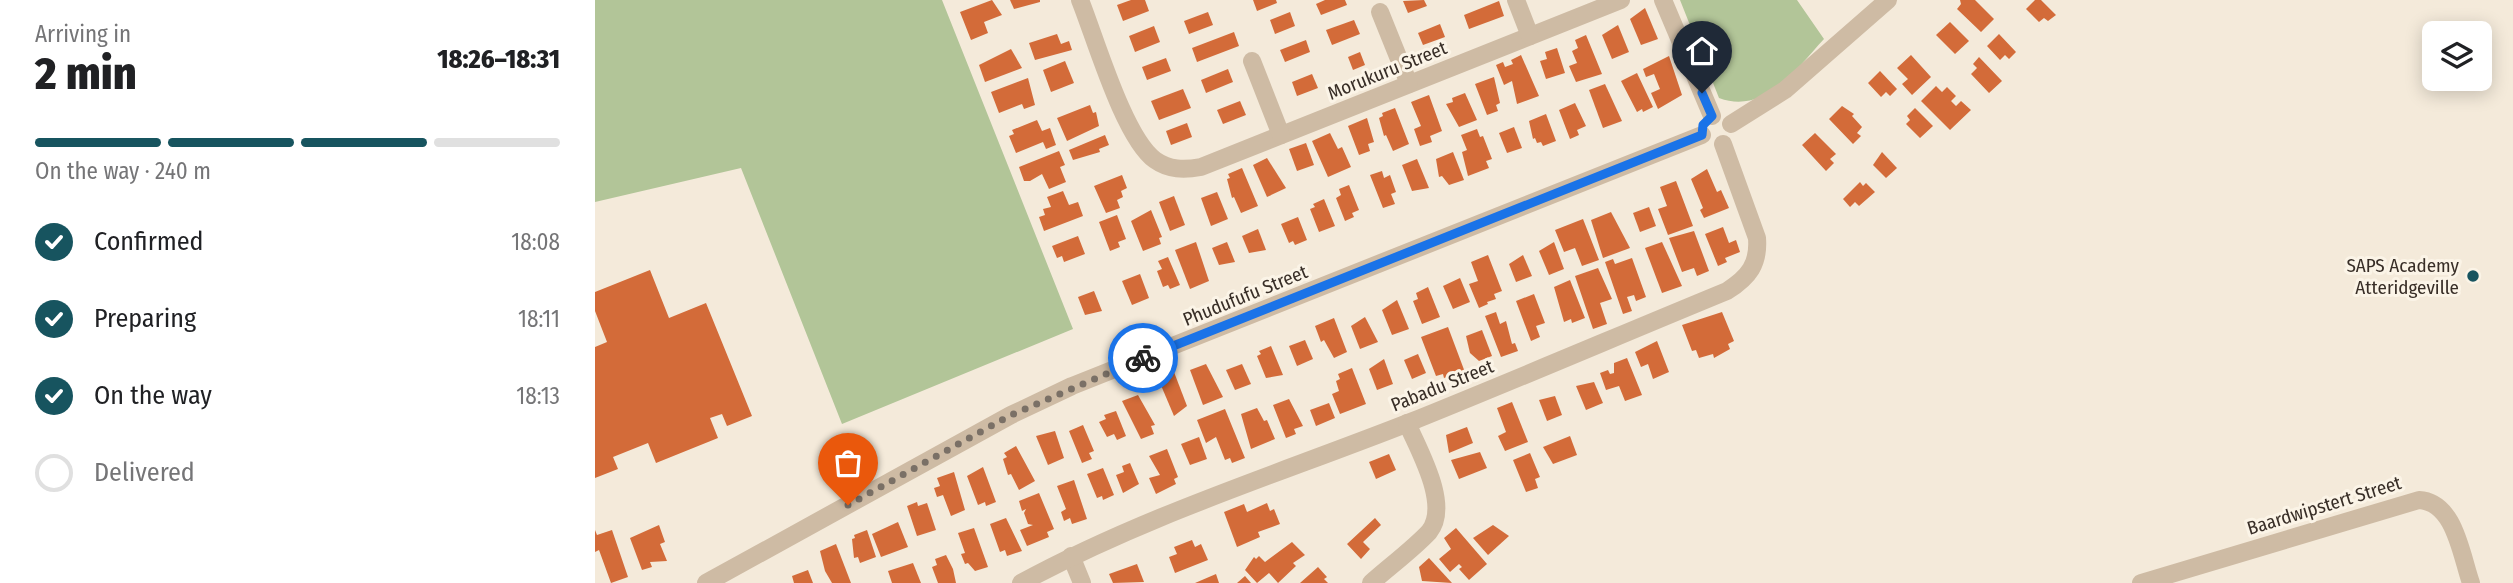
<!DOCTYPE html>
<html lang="en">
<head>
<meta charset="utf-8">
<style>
	:root { --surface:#fff; --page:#f6f6f6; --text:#202124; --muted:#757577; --line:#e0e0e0; --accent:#17545f }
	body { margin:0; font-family:"Fira Sans Condensed",sans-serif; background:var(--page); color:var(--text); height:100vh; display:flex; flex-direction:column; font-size:26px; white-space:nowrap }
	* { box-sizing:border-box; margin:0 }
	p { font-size:23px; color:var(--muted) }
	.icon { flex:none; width:38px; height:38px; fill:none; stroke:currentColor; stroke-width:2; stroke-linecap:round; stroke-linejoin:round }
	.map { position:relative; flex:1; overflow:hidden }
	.sheet { display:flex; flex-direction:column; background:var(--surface); width:595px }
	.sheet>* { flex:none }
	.controls { position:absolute; left:1827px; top:21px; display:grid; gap:14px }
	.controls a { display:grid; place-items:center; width:70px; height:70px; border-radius:10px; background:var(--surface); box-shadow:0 4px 18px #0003; font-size:35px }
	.pin { position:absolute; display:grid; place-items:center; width:60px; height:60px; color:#fff; margin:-72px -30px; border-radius:50% 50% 50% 0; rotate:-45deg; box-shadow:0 0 7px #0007 }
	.pin .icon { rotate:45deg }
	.courier { position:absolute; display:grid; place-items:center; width:70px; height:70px; margin:-35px; border:5px solid #1a73e8; border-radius:50%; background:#fff; color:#222; box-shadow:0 2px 9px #0007 }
	.head em { font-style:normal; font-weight:800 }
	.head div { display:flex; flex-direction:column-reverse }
	.head { display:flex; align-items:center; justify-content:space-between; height:119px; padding:0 35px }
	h1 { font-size:46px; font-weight:800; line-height:52px }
	.bar { display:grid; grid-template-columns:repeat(4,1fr); gap:10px 7px; align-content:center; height:84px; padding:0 35px }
	.bar i { height:9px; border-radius:5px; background:var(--line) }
	.bar .current { background:var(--accent) }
	.bar p { grid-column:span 4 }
	ol { padding:0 35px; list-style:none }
	li { display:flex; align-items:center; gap:21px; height:77px }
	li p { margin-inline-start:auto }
	li .icon { padding:7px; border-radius:50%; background:var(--accent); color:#fff; stroke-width:4 }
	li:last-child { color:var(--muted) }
	li i { width:38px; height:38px; border:4px solid var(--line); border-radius:50% }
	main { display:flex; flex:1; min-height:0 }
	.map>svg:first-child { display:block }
</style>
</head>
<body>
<main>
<section class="sheet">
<div class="head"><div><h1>2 min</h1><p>Arriving in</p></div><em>18:26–18:31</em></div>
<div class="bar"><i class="current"></i><i class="current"></i><i class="current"></i><i></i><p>On the way · 240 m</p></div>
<ol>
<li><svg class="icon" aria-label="check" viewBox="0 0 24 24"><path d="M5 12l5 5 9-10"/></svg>Confirmed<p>18:08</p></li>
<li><svg class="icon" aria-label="check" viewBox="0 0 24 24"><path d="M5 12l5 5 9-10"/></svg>Preparing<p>18:11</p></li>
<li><svg class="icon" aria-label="check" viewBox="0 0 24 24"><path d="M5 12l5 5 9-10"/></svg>On the way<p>18:13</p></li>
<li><i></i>Delivered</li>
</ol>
</section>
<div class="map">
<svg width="1918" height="583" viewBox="0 0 1918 583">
	<rect width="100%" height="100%" fill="#f4eada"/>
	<g fill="#b2c598">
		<polygon points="0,0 347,0 478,329 247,424 146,168 0,202"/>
		<path d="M 1085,0 L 1202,0 L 1229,39 C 1201,69 1170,115 1124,98 Z"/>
	</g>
	<g fill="#d36b39">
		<polygon points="397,0 407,15 389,22 393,33 376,40 365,12"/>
		<polygon points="415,0 445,0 445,2 419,9"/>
		<polygon points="536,0 550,0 554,11 528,21 522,5"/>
		<polygon points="658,0 681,0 682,3 662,11"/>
		<polygon points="730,0 750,0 752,5 726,15 721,4"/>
		<polygon points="829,0 832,6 813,13 808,1"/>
		<polygon points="1365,0 1380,0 1399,19 1386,32 1362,9 1366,4"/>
		<polygon points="1440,0 1446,0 1461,15 1453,21 1449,18 1444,22 1431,9"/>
		<polygon points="904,1 909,16 874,29 869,15"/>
		<polygon points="1050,8 1063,39 1046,45 1035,19"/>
		<polygon points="613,12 618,25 594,34 589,21"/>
		<polygon points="695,12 700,26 680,34 675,20"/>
		<polygon points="759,20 765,34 737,45 731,30"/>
		<polygon points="1355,22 1374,41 1360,54 1341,35"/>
		<polygon points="845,24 850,37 828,45 823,33"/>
		<polygon points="1023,25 1034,52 1017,59 1007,35"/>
		<polygon points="559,26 565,42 540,52 534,36"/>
		<polygon points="639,32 644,46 602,62 597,48"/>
		<polygon points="462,34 466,44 474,41 477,50 440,60 434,43"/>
		<polygon points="1404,34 1421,52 1414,59 1410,55 1405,60 1392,46"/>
		<polygon points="991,35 1007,74 981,82 974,66 982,63 977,51 983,48 980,40"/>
		<polygon points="711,40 715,52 690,62 685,50"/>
		<polygon points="962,48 970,73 951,79 945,61 952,59 950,52"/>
		<polygon points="416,49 427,68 390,82 384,65"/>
		<polygon points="765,52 770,65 758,70 753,57"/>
		<polygon points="926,55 944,96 922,104 917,81 909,85 901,65 908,62 910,67 918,64 916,60"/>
		<polygon points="1316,55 1336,77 1317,95 1307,84 1313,79 1302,68"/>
		<polygon points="1074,56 1087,95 1063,109 1056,93 1065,89 1059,74 1051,77 1048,69"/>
		<polygon points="1384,57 1407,81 1394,93 1376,74 1382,68 1378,64"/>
		<polygon points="571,58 576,71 552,80 547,67"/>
		<polygon points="470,61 479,83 456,92 448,70"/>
		<polygon points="633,69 638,82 611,93 606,80"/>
		<polygon points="1285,71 1302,89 1295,96 1291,92 1286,97 1273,83"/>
		<polygon points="1042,73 1058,107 1048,112 1047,109 1042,112 1026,81"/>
		<polygon points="717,74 723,88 702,96 697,82"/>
		<polygon points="899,77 905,103 901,105 903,111 892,115 880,84"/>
		<polygon points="433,78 440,105 429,109 427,104 404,113 396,92"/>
		<polygon points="1010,84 1027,121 1008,128 994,90"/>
		<polygon points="1341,86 1347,92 1352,87 1361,96 1356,101 1361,106 1366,101 1376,110 1355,130 1326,101"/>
		<polygon points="588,89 596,108 564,120 556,101"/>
		<polygon points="870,93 882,120 864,127 851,104 858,102 857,98"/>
		<polygon points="834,95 847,131 835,136 837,142 825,146 819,129 826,126 816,102"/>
		<polygon points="645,101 651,115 628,124 622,110"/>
		<polygon points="980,103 991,126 982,130 984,135 975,139 964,110"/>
		<polygon points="495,105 498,113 501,112 504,126 472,141 462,118"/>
		<polygon points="1247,106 1259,114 1257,116 1267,127 1262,133 1266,136 1258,144 1234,119"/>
		<polygon points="800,108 814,144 798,151 791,135 789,136 784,118 788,116 787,113"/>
		<polygon points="1320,108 1338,126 1325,138 1311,124 1315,120 1312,116"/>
		<polygon points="951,114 961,141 948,146 946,142 942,143 940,138 938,139 934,121"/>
		<polygon points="772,118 779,142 773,144 775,151 764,155 753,126"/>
		<polygon points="442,120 447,131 455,128 461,145 451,149 448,142 421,153 414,136 419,134 417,130"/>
		<polygon points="592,123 597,137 576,145 571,131"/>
		<polygon points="919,127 927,148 912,153 904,133"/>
		<polygon points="882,129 885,137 888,136 897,159 891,161 894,168 873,176 867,152 872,150 866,135"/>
		<polygon points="735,133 743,149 747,147 756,167 733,177 717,141"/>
		<polygon points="1220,133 1241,154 1235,159 1239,163 1231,171 1207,145"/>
		<polygon points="510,135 514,145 504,149 505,152 478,160 474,150"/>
		<polygon points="711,143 719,165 702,171 694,149"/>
		<polygon points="464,151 470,165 465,167 471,182 454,189 447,174 435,181 429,181 424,167"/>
		<polygon points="858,152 869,180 854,185 847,176 844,177 841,159"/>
		<polygon points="1287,152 1302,168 1291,178 1278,165"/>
		<polygon points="672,158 691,188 672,197 658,165"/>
		<polygon points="822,159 834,188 817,191 807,165"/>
		<polygon points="647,168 663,206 646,213 639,197 637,198 632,179 635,178 633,174"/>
		<polygon points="1112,169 1122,192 1126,190 1134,208 1109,218 1105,210 1108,208 1096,179"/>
		<polygon points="787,171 789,178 795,175 801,192 796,194 800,204 788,208 775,175"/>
		<polygon points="527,175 532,188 526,191 528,197 522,200 525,208 511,213 499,186"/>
		<polygon points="1081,181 1098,226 1073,235 1063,209 1072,206 1065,187"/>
		<polygon points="1265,182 1268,186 1271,183 1280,192 1264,206 1260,202 1255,207 1248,199"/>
		<polygon points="754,185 764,210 757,213 759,217 750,221 741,198 746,195 744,189"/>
		<polygon points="468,191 474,205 483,202 488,216 449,231 444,217 450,215 448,209 456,207 452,197"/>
		<polygon points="622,192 633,219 616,226 606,198"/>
		<polygon points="579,196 590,225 575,231 564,202"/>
		<polygon points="729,199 740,226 724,232 715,209 720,207 718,204"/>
		<polygon points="1054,207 1061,226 1045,232 1038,213"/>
		<polygon points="556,210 567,237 564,238 566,244 548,251 536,221"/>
		<polygon points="1016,212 1035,248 1008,258 996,220"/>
		<polygon points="522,215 531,239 523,242 525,247 515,251 504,222"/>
		<polygon points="703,217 712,240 700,245 698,241 694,243 686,224"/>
		<polygon points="988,219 1004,260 987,266 980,248 969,252 960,230"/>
		<polygon points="1128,227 1134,243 1141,240 1145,252 1130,258 1132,262 1123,266 1110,234"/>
		<polygon points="663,229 671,250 654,253 647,236"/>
		<polygon points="1099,231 1114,271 1102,276 1099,268 1087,272 1074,238"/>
		<polygon points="483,236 490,254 469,262 467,256 462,258 457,246"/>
		<polygon points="601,242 614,281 595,289 580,250"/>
		<polygon points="632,242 640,262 624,265 617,248"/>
		<polygon points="959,242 969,269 954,275 944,251"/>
		<polygon points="1067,242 1087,286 1067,293 1050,248"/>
		<polygon points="893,255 907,291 899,294 901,299 892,302 893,304 884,308 874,284 883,281 876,262"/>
		<polygon points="928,255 937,276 921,282 914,264"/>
		<polygon points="573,257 585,285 575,289 573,285 568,287 562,271 567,269 563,261"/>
		<polygon points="1037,258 1051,297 1041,301 1039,295 1032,297 1037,311 1028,314 1010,262 1018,259 1020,264"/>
		<polygon points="1003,268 1017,299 1005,303 1012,324 998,329 980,276"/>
		<polygon points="55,270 74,318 111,303 157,416 132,426 127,414 115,418 123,438 61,463 53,443 18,457 23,469 0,478 0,347 12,342 0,311 0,292"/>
		<polygon points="545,274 554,298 537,305 527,281"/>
		<polygon points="865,278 875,302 858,309 848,286"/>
		<polygon points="975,280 990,318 977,323 976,319 969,322 959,287"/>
		<polygon points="833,287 845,317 827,324 818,301 823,299 821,293"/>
		<polygon points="499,291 507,311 490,315 483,297"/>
		<polygon points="939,294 950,323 941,326 945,337 936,341 921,301"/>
		<polygon points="802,300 814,329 797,335 787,310"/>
		<polygon points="901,312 905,324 911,321 917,344 920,343 923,351 906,357 890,316"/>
		<polygon points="1127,312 1139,341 1133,344 1135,349 1119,358 1118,354 1104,358 1101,350 1097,351 1087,325"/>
		<polygon points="770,317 783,342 765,349 756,326"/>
		<polygon points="739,318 752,352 739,358 729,340 726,342 720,326"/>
		<polygon points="853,327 871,375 862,379 860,374 849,378 848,374 841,376 826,337"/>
		<polygon points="887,330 897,356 884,361 875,353 871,336"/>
		<polygon points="710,340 718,359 702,366 694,346"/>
		<polygon points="1062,341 1074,372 1058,379 1053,364 1046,367 1040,352"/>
		<polygon points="676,346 688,375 671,378 662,356 666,354 664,351"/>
		<polygon points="823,354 831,373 817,379 809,360"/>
		<polygon points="1032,358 1047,395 1030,401 1024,386 1011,390 1005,373 1013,370 1015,374 1019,373 1019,363"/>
		<polygon points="789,359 798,384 782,390 774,369"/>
		<polygon points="611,364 628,397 608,405 595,370"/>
		<polygon points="647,364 656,384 640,390 631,370"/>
		<polygon points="757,368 771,404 745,414 737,394 744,391 741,381 745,379 743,374"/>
		<polygon points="579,372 592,406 579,416 565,383"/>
		<polygon points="999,382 1008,403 991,410 981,386"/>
		<polygon points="543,395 560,425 556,426 559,434 546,439 527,401"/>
		<polygon points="960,396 967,415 952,421 944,400"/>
		<polygon points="694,399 708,426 699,429 701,434 691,438 678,405"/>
		<polygon points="917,402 933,442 910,451 903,436 911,432 902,408"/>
		<polygon points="734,403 740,418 721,426 715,410"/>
		<polygon points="662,408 669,421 672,420 680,439 656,449 646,414"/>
		<polygon points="630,409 650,458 637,463 635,458 630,460 621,437 611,443 602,420"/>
		<polygon points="521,411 531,436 522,440 519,434 512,437 504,422 511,419 509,415"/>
		<polygon points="488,425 499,451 494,453 497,459 487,463 474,431"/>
		<polygon points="872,427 878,443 854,453 851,435"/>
		<polygon points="460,431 469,458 453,465 441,436"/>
		<polygon points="975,436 982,455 958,464 948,447"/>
		<polygon points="604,437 612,459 595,465 586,444"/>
		<polygon points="421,446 440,481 424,490 416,474 413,475 408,459 412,457 409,453"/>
		<polygon points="572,449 583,477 579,479 581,484 561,494 554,478 565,475 554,456"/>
		<polygon points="885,452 892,468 864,479 856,460"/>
		<polygon points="935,453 945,477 940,479 943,488 931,492 918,460"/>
		<polygon points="794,454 801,470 781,479 774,462"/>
		<polygon points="535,463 544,484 528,493 521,475 529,472 527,466"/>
		<polygon points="388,467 401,502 391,506 390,502 383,505 372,476"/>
		<polygon points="508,468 519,495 508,500 507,496 502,498 492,474"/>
		<polygon points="359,472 370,510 356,516 348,495 342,497 339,488 345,486 342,478"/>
		<polygon points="479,480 492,519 477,524 475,518 469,521 466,512 471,509 462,486"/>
		<polygon points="444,493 459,529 452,532 454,537 432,546 425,530 438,525 433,524 429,513 431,509 427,511 424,501"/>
		<polygon points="322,502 323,506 332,503 341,530 322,536 312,506"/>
		<polygon points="672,503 675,511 679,509 685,524 663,532 665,537 642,547 629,512 649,504 652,512"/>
		<polygon points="411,518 427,551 412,556 410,550 405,552 395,524"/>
		<polygon points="780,518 786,525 768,542 775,549 766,559 752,544"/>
		<polygon points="303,522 313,547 286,557 277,534"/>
		<polygon points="64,525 70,542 65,544 72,561 55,562 57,567 47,570 35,538"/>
		<polygon points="898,525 914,536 893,555 878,538"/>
		<polygon points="379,528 393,567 380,571 373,563 370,564 366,554 370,553 363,533"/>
		<polygon points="861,528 892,564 874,580 864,569 867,567 864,564 855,572 844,559 856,549 849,538"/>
		<polygon points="0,530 2,535 17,530 33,577 16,583 4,550 0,552"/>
		<polygon points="272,530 281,557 265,563 263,557 259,558 257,539 260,538 259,535"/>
		<polygon points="597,540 600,547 606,544 613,560 580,573 574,557 582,554 579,547"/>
		<polygon points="697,542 710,555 698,563 701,566 683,583 674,573 662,583 650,570 659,557 661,559 664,556 670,562"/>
		<polygon points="241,544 256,583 237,583 230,571 225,551"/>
		<polygon points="351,555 358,569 361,583 343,583 337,567 342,565 340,559"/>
		<polygon points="834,558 857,583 827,581 824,567"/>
		<polygon points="318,563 326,583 297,583 293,571"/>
		<polygon points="542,564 549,582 518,583 514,574"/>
		<polygon points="723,567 732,577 729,579 733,583 705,583"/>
		<polygon points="213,570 218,583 199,583 197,576"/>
		<polygon points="621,574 624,583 600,583"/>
		<polygon points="650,576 656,583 642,583"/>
	</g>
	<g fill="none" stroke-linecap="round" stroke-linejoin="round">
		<g stroke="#cebba4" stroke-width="18">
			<path d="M 485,0 C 500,37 529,138 560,160 C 574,170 589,170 606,167 L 1026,0"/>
			<polyline points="921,0 935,36"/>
			<polyline points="1068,0 1117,116"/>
			<polyline points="785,12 814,84"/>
			<polyline points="657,61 686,135"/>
			<polyline points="1136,124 1190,90 1293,0"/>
			<polyline points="476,556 487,583"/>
			<polyline points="111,583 416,415 477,386 1107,135"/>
			<path d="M 426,583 C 549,516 683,474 813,423 C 920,380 1025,335 1132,291 C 1154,277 1164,264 1162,238 L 1128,144"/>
			<path d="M 776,583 C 795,566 817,550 834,532 C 856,505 823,449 812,423"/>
			<path d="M 1546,583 L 1824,500 C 1860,502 1866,555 1876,583"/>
		</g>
	</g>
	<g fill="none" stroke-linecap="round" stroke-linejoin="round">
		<polyline stroke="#7a7066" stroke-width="7" stroke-dasharray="0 12.6" points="253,505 416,415 548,358"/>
		<polyline stroke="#1a73e8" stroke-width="9" points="548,358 1107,135 1108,125 1117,116 1107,93"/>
	</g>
	<circle fill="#17545f" stroke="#fbf4e7" stroke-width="2.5" cx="1878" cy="276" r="7"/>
	<g text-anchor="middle" stroke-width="6" stroke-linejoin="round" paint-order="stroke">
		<g font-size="19" fill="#382e27" stroke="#fbf4e7">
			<text transform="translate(792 70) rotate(-22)" y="7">Morukuru Street</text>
			<text transform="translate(650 295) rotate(-22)" y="7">Phudufufu Street</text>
			<text transform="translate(847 385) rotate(-22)" y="7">Pabadu Street</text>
			<text transform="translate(1729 505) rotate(-17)" y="7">Baardwipstert Street</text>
		</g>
		<g font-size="19" fill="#382e27" stroke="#fbf4e7" text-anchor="end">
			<text x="1864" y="272">SAPS Academy<tspan x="1864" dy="22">Atteridgeville</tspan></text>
		</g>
	</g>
</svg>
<div class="controls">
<a><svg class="icon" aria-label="layers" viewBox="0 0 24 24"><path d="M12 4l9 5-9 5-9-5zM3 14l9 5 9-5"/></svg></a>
</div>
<div class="pin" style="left:253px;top:505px;background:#ea580c"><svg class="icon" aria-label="bag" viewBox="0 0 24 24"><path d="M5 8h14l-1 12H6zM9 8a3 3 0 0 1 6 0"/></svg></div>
<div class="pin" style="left:1107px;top:93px;background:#1f2937"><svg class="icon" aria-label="home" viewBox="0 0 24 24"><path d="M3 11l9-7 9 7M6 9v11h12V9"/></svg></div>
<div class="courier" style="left:548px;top:358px"><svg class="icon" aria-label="bike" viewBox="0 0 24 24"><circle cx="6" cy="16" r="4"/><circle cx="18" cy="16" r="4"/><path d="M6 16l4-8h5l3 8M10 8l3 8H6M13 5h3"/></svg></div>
</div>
</main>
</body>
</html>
